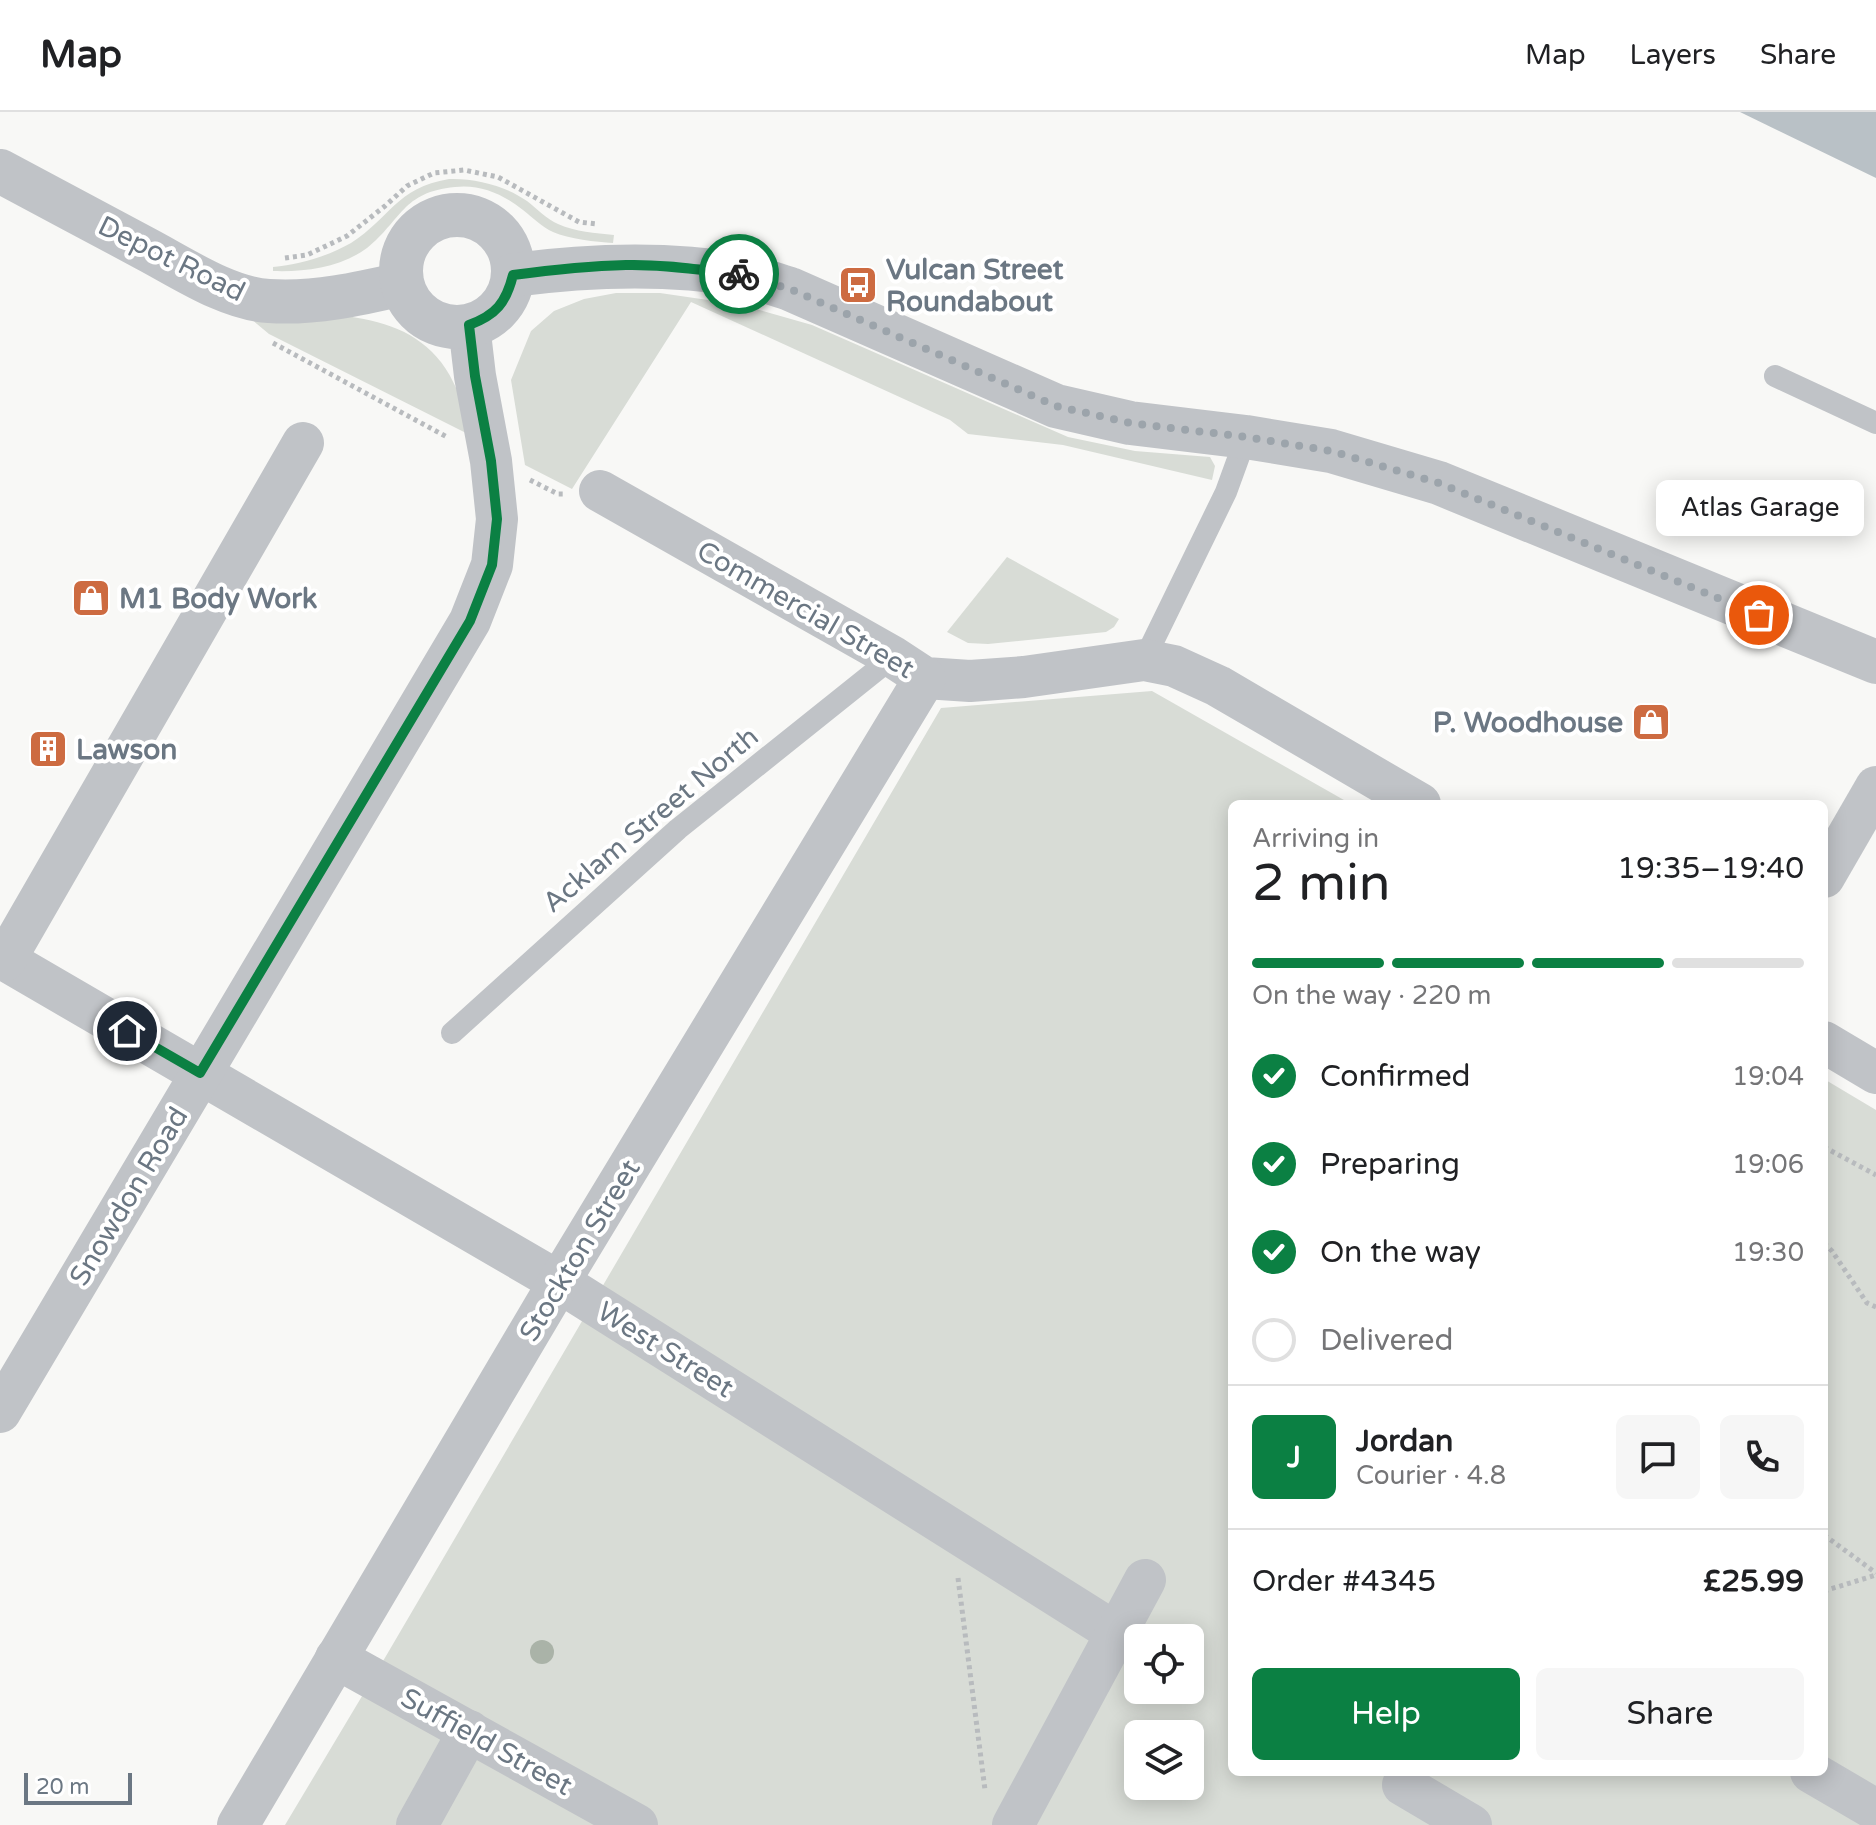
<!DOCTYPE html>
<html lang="en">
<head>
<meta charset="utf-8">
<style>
	:root { --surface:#fff; --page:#f6f6f6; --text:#202124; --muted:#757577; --line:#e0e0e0; --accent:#0b8043 }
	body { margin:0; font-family:"Varela Round",sans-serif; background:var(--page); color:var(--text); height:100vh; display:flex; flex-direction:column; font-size:30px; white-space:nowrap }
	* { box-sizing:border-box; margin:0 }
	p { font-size:26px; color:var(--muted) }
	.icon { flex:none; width:44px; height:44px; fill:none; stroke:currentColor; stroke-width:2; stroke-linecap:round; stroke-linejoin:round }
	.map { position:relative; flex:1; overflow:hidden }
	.panel { position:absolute; left:1228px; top:688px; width:600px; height:976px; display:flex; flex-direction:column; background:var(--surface); border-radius:12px; box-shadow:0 4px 20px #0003 }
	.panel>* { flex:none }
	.fabs { position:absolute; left:1124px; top:1512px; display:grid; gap:16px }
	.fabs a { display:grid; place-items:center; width:80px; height:80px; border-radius:12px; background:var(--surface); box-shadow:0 4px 20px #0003; font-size:40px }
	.scale { position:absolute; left:24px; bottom:20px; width:108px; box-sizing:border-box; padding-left:8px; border:4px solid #6b7783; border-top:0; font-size:22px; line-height:28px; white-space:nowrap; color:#6b7783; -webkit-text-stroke:6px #fff; paint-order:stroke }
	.pin { position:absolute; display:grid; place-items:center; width:68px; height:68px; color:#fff; margin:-34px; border:4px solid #fff; border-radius:50%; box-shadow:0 2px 8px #0007 }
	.courier { position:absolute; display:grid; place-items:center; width:80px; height:80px; margin:-40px; border:6px solid #0b8043; border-radius:50%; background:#fff; color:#222; box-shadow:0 2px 10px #0007 }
	.bubble { position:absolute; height:56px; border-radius:12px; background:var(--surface); box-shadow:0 4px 20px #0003; font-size:26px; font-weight:600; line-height:56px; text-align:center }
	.overview em { font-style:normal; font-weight:600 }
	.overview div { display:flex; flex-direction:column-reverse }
	.overview { display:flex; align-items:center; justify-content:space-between; height:136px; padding:0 24px }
	h1 { font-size:52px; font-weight:600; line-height:60px }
	.bar { display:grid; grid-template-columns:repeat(4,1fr); gap:12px 8px; align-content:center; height:96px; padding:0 24px }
	.bar i { height:10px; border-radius:6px; background:var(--line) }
	.bar .current { background:var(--accent) }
	.bar p { grid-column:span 4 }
	.line { display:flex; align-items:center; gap:20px; padding:0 24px; border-top:2px solid var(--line) }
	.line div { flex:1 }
	.round { display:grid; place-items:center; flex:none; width:84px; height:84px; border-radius:12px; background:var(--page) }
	ol { padding:0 24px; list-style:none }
	li { display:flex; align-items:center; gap:24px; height:88px }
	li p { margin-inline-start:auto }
	li .icon { padding:8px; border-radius:50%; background:var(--accent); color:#fff; stroke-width:4 }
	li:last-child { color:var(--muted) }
	li i { width:44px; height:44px; border:4px solid var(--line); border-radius:50% }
	.primary-button { display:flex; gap:16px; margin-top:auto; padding:16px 24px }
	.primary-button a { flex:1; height:92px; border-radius:12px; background:var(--accent); color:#fff; font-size:32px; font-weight:600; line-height:92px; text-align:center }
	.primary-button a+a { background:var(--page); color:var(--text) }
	header { display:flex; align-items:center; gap:48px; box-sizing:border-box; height:112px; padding:0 40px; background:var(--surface); border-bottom:2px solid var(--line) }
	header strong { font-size:38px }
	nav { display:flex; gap:44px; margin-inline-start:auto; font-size:28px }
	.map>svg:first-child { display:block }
</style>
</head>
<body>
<header>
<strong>Map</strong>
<nav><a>Map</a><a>Layers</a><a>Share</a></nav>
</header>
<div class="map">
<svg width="1876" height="1713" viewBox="0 0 1876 1713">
	<rect width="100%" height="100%" fill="#f8f8f6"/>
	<g fill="#d8dcd6" fill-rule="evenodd">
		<path d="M 449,67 C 475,66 506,74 527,89 C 537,97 547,107 558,112 C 576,120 595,121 614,123 L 613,131 C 596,130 569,127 553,120 C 542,115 532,105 523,98 C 503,82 480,72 455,75 C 402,80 402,108 367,136 C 340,156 305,160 273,159 L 273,155 C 299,153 328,144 351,131 C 390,106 396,76 449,67 Z"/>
		<polygon points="616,181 660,181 742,193 812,213 1068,325 1135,339 1210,345 1215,354 1212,368 1063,333 968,322 950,308 691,190 572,377 525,353 511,268 531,219 554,199 584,187"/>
		<path d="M 244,201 C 321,203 421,190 457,278 C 462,291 463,307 466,321 L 269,222 Z"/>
		<polygon points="1007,445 1119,507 1114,515 1106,520 988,532 968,531 947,520"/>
		<path d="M 1152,579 L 1351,692 L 1232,692 L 1232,1660 L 1824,1660 L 1824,967 L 1876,998 L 1876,1713 L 285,1713 L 386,1544 L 941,596 ZM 1138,1526 L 1190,1526 L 1190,1578 L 1138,1578 ZM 1138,1622 L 1190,1622 L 1190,1674 L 1138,1674 Z"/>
	</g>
	<polygon fill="#b9c1c6" points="1740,0 1876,0 1876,66"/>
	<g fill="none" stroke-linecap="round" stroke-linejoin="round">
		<g stroke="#b8bbbe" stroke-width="5" stroke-dasharray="4 4" stroke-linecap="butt">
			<polyline points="285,146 307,143 347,124 385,94 407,74 434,61 464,58 498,65 579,110 597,112"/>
			<polyline points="273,231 447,325"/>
			<polyline points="530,368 558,382 565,382"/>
			<polyline points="1824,1035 1876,1063"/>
			<polyline points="1824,1131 1832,1139 1867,1191 1876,1195"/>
			<polyline points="1824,1423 1876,1461"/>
			<polyline points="958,1466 985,1678"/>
			<polyline points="1824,1479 1876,1463"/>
		</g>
		<g stroke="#c0c3c7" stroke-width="22">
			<polyline points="1775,264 1876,311"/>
			<polyline points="1144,548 1226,380 1246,325"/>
			<polyline points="452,921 678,717 893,545"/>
		</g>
		<g stroke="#c0c3c7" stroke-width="42">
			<polyline points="600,379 893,545 925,566 970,569 1024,565 1144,548 1174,554 1218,574 1420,692"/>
			<polyline points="1824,765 1876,675"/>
			<polyline points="0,845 559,1170 1116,1521"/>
			<polyline points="5,848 303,331"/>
			<polyline points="1824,930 1876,961"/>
			<polyline points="0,1300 470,509 492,453 497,407 491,349 475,264 469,213"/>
			<polyline points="336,1546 637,1713"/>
			<polyline points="1811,1660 1876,1698"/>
			<polyline points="1403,1673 1471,1713"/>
			<polyline points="238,1713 559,1170 925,566"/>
			<polyline points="417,1713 469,1619"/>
			<polyline points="1013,1713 1145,1468"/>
		</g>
		<g stroke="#c0c3c7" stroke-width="44">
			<path d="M 0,59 C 49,85 97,111 146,137 C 182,156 228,187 269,189 C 314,192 359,182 402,172"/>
			<circle cx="457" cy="159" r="56"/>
			<path d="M 513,163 C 589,153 666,150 742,163 C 758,166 774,172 790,177 L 1056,294 L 1130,311 L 1246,325 L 1331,339 L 1439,371 L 1876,550"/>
		</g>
	</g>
	<circle fill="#aab3a8" cx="542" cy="1540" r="12"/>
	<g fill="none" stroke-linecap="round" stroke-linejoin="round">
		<polyline stroke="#9ca4ab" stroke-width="8" stroke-dasharray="0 14.4" points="739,162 790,177 1056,294 1130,311 1246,325 1331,339 1439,371 1759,503"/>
		<path stroke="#0b8043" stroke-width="10" d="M 127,919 L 200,961 L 470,509 L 492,453 L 497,407 L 491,349 L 475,264 L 469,213 C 496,203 506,191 513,163 C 551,158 588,154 626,153 C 663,152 701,158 739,162"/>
	</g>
	<defs>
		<symbol id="bus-square" viewBox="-11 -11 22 22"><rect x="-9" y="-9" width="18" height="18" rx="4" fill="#cd6b41" stroke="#fff"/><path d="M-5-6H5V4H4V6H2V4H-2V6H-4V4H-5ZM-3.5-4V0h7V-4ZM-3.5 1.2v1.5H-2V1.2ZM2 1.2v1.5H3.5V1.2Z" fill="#fff"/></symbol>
		<symbol id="shop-square" viewBox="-11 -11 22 22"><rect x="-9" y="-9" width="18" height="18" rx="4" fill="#cd6b41" stroke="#fff"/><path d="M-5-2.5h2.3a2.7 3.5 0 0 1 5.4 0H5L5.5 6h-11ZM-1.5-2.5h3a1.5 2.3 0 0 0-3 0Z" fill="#fff"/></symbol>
		<symbol id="building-square" viewBox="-11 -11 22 22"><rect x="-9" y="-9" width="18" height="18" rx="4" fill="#cd6b41" stroke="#fff"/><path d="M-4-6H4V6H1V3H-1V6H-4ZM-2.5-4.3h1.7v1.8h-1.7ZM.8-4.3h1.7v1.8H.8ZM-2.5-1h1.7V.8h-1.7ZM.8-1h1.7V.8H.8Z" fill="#fff"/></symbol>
	</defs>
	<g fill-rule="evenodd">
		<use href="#bus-square" x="836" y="151" width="44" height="44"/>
		<use href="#shop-square" x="69" y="464" width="44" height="44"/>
		<use href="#shop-square" x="1629" y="588" width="44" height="44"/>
		<use href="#building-square" x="26" y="615" width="44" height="44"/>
	</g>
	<g text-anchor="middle" stroke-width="8" stroke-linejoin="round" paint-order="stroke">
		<g font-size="28" fill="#6b7783" stroke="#fff">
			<text transform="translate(172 146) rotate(26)" y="10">Depot Road</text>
			<text transform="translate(806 497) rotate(30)" y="10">Commercial Street</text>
			<text transform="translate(650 707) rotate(-40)" y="10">Acklam Street North</text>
			<text transform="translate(128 1084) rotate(-59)" y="10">Snowdon Road</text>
			<text transform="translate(579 1138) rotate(-59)" y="10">Stockton Street</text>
			<text transform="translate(666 1237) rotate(32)" y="10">West Street</text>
			<text transform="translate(487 1629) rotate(29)" y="10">Suffield Street</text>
		</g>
		<g font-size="28" font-weight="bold" fill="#6b7783" stroke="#fff" text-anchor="start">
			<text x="886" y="167">Vulcan Street<tspan x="886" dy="32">Roundabout</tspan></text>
			<text x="119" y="496">M1 Body Work</text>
			<text x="1623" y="620" text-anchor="end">P. Woodhouse</text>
			<text x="76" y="647">Lawson</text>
		</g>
	</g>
</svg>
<div class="fabs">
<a><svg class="icon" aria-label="locate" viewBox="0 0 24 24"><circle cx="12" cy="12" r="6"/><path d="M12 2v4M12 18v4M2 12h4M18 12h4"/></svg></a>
<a><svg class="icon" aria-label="layers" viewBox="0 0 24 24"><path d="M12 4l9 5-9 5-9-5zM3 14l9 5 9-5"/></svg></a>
</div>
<div class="scale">20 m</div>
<div class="pin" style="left:1759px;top:503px;background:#ea580c"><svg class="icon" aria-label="bag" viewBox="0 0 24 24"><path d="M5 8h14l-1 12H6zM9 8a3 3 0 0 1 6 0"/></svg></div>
<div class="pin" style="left:127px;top:919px;background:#1f2937"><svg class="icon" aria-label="home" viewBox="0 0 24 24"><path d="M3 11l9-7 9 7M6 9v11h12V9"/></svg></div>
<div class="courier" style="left:739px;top:162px"><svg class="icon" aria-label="bike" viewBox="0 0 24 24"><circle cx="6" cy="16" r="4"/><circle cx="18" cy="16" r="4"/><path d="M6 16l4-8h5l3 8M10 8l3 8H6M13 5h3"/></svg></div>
<div class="bubble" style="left:1656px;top:368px;width:208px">Atlas Garage</div>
<section class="panel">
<div class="overview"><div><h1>2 min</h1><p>Arriving in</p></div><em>19:35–19:40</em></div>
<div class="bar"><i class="current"></i><i class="current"></i><i class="current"></i><i></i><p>On the way · 220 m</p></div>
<ol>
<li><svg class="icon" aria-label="check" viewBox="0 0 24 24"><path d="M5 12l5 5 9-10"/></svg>Confirmed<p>19:04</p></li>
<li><svg class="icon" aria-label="check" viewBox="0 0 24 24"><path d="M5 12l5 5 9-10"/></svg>Preparing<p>19:06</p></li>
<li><svg class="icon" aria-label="check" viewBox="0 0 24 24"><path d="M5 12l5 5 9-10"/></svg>On the way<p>19:30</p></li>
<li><i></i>Delivered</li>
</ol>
<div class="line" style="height:144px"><b class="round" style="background:var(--accent);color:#fff">J</b><div><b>Jordan</b><p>Courier · 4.8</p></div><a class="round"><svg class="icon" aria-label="chat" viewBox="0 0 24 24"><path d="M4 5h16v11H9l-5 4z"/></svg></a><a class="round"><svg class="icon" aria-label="phone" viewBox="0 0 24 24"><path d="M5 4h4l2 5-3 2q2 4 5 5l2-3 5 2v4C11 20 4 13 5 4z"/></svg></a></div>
<div class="line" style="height:104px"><div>Order #4345</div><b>£25.99</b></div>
<div class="primary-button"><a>Help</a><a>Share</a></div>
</section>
</div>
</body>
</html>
